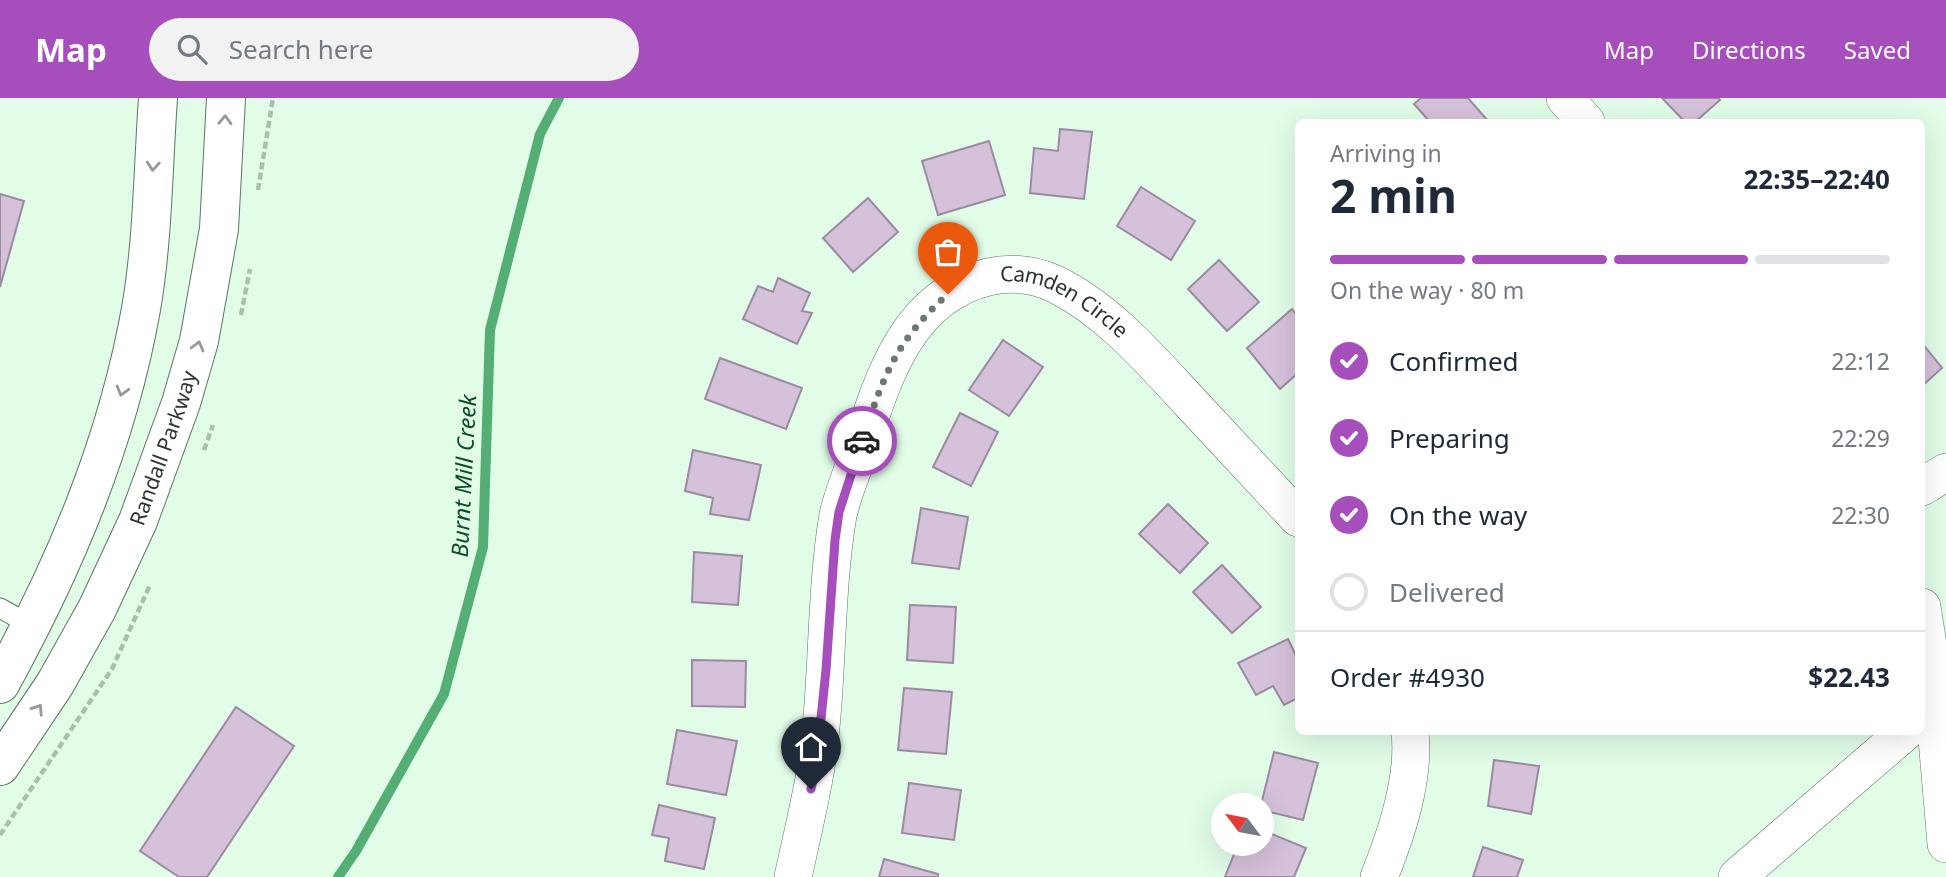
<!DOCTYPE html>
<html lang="en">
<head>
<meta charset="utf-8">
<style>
	:root { --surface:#fff; --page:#f2f2f3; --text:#1f2937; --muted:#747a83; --line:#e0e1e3; --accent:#a64ebb }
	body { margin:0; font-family:"Noto Sans",sans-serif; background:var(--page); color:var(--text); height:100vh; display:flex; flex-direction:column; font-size:26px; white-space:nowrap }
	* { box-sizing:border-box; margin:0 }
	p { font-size:23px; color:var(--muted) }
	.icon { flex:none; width:38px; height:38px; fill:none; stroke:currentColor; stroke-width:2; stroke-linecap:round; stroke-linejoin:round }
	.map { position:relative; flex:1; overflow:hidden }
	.details { position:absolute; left:1295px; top:21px; width:630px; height:616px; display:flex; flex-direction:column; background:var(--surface); border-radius:10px; box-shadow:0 7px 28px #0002 }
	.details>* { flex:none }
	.needle { width:46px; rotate:302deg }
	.buttons { position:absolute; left:1211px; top:695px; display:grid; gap:14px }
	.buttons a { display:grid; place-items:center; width:63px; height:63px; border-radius:50%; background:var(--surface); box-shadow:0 7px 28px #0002; font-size:35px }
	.pin { position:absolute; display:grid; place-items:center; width:60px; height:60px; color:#fff; margin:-72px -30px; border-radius:50% 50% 50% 0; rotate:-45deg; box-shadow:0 0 7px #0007 }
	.pin .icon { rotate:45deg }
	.courier { position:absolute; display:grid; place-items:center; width:70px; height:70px; margin:-35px; border:5px solid #a64ebb; border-radius:50%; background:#fff; color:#222; box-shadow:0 2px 9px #0007 }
	.summary em { font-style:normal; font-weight:700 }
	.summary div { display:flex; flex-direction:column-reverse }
	.summary { display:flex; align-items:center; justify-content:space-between; height:119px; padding:0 35px }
	h1 { font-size:46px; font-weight:700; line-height:52px }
	.bar { display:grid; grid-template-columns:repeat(4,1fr); gap:10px 7px; align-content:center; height:84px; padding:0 35px }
	.bar i { height:9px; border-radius:5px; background:var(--line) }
	.bar .on { background:var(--accent) }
	.bar p { grid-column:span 4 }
	.line { display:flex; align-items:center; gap:18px; padding:0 35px; border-top:2px solid var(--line) }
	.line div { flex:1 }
	ol { padding:0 35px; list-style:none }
	li { display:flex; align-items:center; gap:21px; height:77px }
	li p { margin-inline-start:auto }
	li .icon { padding:7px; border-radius:50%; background:var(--accent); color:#fff; stroke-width:4 }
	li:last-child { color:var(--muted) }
	li i { width:38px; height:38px; border:4px solid var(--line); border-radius:50% }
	header { display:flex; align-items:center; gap:42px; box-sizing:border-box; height:98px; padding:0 35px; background:var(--accent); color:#fff }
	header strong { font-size:33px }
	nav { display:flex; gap:38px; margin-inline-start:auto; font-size:24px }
	.search { width:490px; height:63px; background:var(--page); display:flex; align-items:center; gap:18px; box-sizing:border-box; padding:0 24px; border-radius:38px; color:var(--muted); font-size:26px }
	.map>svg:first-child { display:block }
</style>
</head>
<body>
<header>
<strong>Map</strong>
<div class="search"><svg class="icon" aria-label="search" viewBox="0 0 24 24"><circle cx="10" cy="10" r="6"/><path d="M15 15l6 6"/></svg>Search here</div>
<nav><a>Map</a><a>Directions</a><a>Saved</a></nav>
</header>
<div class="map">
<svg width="1946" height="779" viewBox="0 0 1946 779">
	<rect width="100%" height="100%" fill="#e1fde8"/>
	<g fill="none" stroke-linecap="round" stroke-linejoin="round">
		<polyline stroke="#55af74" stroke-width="10" points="338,779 356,753 444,596 483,449 490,232 540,36 559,0"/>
	</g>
	<g fill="#d5c1da" stroke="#9c8aa1" stroke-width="2">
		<polygon points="1421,0 1468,0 1489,24 1430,24 1414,6"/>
		<polygon points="1662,0 1718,0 1720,2 1695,24 1685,24"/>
		<polygon points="1060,31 1092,34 1084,101 1030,95 1034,50 1058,53"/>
		<polygon points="989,43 1005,97 938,117 922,63"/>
		<polygon points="1141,89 1195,123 1171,162 1117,128"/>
		<polygon points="0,96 24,103 0,189"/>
		<polygon points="868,100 898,134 853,174 823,140"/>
		<polygon points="1219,162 1259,204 1227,233 1188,191"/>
		<polygon points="778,180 810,195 802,213 812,215 797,246 743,221 758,188 773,194"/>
		<polygon points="1292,211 1298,219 1298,275 1280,291 1247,250"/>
		<polygon points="1003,242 1043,269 1009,318 969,292"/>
		<polygon points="1922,245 1942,270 1922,288"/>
		<polygon points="720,260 802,290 786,331 705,301"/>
		<polygon points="960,315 998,334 971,388 933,369"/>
		<polygon points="693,352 761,367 749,422 710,416 713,400 685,393"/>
		<polygon points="1168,406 1208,445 1180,475 1139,436"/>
		<polygon points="921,410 968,419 959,471 912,465"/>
		<polygon points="694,454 742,458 738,507 692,504"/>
		<polygon points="1222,467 1261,509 1232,535 1193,494"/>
		<polygon points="910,507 956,509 953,565 907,562"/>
		<polygon points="1288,541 1298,562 1298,600 1284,607 1273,588 1256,597 1238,565"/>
		<polygon points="692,562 746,563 745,609 692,608"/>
		<polygon points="904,590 952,594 946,656 898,652"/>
		<polygon points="236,609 294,648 207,779 179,779 140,753"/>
		<polygon points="677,632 737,643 726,697 667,686"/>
		<polygon points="1274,654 1318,665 1303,722 1262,712 1261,707"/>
		<polygon points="1494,662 1539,668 1531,716 1488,708"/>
		<polygon points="909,685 961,692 954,742 902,735"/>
		<polygon points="659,707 715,720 704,771 665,763 669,740 652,737"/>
		<polygon points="1262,732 1306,750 1294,779 1225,779 1238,746 1262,746"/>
		<polygon points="1483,749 1523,762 1517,779 1473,779"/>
		<polygon points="884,761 938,776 938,779 879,779"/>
	</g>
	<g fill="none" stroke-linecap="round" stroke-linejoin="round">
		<defs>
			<polyline id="lane" points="0,510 32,528"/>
			<g id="street">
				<polyline points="1565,0 1586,24"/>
				<polyline points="1922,389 1946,374"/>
				<polyline points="1922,509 1930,559 1946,746"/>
				<path id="s1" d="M 793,779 C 801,742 810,706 816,669 C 829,586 824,500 838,417 C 843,395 853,372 860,351 C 882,282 907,198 988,179 C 1011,174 1034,176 1055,186 C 1108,212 1149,260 1188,302 C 1225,342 1262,381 1298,420"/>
				<path d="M 1379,779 C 1397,735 1415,681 1410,634"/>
				<polyline points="1737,779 1905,634"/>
			</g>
			<g id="secondary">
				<path d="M 0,586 C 65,468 117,345 141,211 C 153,142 153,70 158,0"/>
				<path id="s2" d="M 0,668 L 55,586 L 97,511 L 138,423 L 181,305 L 199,243 L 219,131 L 226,0"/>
			</g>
		</defs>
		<use href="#lane" stroke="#5d7563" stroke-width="21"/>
		<use href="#street" stroke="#5d7563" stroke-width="38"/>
		<use href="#secondary" stroke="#5d7563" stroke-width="40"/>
		<g stroke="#a9bfae" stroke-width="4.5" stroke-dasharray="7 3.5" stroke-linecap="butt">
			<polyline points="258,92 273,0"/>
			<polyline points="241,217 250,171"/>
			<polyline points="204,352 213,327"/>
			<polyline points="0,737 112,571 150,487"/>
		</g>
		<use href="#lane" stroke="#fff" stroke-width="19"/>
		<use href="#street" stroke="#fff" stroke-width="37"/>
		<use href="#secondary" stroke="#fff" stroke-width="38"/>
	</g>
	<defs><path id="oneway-chevron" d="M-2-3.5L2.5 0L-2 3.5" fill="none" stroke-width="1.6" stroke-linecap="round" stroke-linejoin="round" transform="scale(1.75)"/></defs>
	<g stroke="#949a96">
		<use href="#oneway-chevron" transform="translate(225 22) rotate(-88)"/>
		<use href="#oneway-chevron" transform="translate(153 68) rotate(94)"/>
		<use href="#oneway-chevron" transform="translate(198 248) rotate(-75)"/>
		<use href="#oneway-chevron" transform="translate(122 293) rotate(106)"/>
		<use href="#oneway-chevron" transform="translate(38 611) rotate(-57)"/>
	</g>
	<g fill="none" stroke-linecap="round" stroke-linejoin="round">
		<path stroke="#6a7a6e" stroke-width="7" stroke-dasharray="0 12.6" d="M 862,343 C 884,277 895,244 948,196"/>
		<polyline stroke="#a64ebb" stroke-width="9" points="811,691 816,668 826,572 835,442 839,414 862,343"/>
	</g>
	<g text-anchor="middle" stroke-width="7" stroke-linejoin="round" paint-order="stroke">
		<g font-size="21" fill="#2a342c" stroke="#e1fde8">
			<text dy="7" stroke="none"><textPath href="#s1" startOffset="744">Camden Circle</textPath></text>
			<text dy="7" stroke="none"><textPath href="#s2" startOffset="359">Randall Parkway</textPath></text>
		</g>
		<g font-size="23" font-style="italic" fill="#094f29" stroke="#e1fde8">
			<text transform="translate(464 378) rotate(-87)" y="8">Burnt Mill Creek</text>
		</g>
	</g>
</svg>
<div class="buttons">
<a><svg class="needle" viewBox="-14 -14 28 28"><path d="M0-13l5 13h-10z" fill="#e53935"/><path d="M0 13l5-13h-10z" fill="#747a83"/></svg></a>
</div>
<div class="pin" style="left:948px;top:196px;background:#ea580c"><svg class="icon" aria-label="bag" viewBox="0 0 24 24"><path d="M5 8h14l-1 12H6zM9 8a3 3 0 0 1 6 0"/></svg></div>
<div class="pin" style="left:811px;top:691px;background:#1f2937"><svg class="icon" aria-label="home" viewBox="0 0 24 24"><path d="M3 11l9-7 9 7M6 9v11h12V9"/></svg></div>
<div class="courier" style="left:862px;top:343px"><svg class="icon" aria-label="car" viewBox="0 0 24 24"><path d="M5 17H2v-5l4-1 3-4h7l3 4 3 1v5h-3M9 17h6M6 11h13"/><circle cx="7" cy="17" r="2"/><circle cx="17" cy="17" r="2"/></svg></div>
<section class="details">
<div class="summary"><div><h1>2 min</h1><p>Arriving in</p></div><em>22:35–22:40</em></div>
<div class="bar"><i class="on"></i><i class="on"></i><i class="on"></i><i></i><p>On the way · 80 m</p></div>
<ol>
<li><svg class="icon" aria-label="check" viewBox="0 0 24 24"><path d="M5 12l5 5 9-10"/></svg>Confirmed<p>22:12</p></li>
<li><svg class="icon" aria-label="check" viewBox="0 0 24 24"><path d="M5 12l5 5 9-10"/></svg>Preparing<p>22:29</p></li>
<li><svg class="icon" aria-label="check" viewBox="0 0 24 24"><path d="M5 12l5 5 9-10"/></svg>On the way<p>22:30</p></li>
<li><i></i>Delivered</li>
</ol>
<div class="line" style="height:91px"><div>Order #4930</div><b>$22.43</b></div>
</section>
</div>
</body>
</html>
